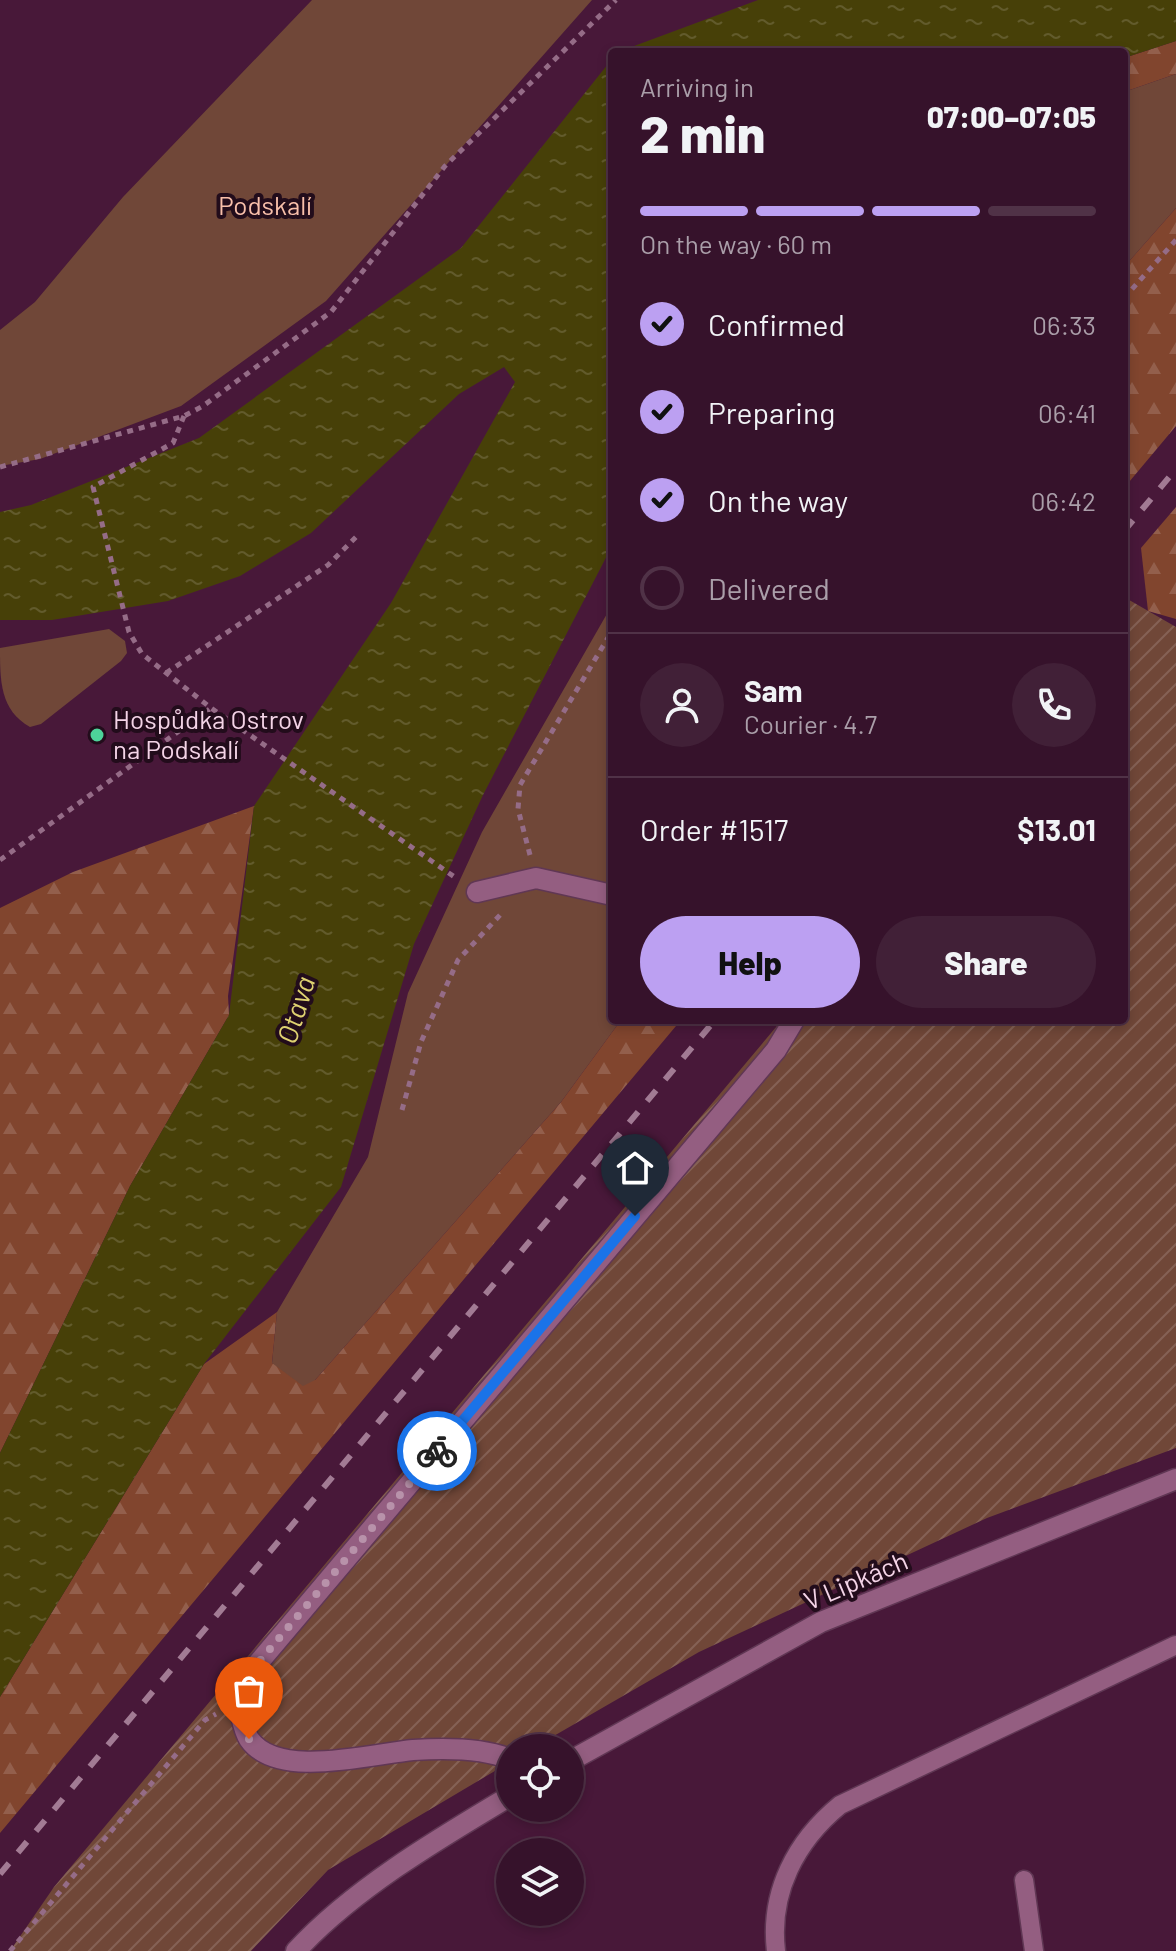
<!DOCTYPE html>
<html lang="en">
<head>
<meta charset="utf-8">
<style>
	:root { --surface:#36122b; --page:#412037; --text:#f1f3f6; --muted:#aa9ea9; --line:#503247; --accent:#bca0f2 }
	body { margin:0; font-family:Barlow,sans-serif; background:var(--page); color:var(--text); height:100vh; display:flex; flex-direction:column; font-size:30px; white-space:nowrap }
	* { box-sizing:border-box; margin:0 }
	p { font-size:26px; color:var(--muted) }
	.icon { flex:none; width:44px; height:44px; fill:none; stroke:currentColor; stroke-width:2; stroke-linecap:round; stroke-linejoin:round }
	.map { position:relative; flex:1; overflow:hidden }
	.details { position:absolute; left:608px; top:48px; width:520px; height:976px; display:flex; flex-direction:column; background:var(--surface); border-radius:8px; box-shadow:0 4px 12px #0003,0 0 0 2px var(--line) }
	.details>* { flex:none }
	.tools { position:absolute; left:496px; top:1734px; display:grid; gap:16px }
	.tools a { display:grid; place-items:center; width:88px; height:88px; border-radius:50%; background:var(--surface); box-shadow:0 4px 12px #0003,0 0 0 2px var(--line); font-size:40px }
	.pin { position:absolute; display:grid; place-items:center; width:68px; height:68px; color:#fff; margin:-82px -34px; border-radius:50% 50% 50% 0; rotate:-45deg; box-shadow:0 0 8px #0007 }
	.pin .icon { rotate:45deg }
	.courier { position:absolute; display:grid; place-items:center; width:80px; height:80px; margin:-40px; border:6px solid #1a73e8; border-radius:50%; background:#fff; color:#222; box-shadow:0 2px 10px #0007 }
	.headline em { font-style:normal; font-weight:800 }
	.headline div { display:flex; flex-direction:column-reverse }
	.headline { display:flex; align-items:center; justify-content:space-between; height:136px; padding:0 32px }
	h1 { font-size:52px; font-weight:800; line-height:60px }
	.bar { display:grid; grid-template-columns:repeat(4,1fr); gap:12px 8px; align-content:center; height:96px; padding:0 32px }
	.bar i { height:10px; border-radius:6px; background:var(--line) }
	.bar .active { background:var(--accent) }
	.bar p { grid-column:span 4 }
	.line { display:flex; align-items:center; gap:20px; padding:0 32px; border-top:2px solid var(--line) }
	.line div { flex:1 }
	.round { display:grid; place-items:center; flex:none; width:84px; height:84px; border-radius:42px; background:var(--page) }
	ol { padding:0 32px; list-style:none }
	li { display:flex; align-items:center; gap:24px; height:88px }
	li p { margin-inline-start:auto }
	li .icon { padding:8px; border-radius:50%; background:var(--accent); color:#111; stroke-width:4 }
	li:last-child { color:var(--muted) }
	li i { width:44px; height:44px; border:4px solid var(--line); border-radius:50% }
	.cta { display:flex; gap:16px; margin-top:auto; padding:16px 32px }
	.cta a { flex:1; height:92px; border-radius:48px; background:var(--accent); color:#111; font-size:32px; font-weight:800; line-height:92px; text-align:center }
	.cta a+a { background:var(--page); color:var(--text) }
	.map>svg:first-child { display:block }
</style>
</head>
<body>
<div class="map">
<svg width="1176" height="1951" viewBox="0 0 1176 1951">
	<defs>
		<pattern id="forest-firs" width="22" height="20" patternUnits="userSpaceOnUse" patternTransform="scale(2)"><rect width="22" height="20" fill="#81452e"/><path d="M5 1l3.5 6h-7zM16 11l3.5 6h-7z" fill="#935f4c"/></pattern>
		<pattern id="garden-furrows" width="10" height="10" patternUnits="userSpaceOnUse" patternTransform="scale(2)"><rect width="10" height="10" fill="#704738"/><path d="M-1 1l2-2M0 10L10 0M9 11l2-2" fill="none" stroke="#856155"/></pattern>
		<pattern id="water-ripples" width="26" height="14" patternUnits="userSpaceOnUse" patternTransform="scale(2)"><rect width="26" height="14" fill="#474008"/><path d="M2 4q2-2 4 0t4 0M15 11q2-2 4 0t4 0" fill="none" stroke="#625b2c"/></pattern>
	</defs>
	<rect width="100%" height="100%" fill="#481839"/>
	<g fill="url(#forest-firs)">
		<polygon points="1176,41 1176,74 1124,92 1124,58"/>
		<polygon points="1176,208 1176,426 1124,488 1124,267"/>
		<polygon points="1176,507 1176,619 1148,611 1141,548"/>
		<polygon points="254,806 228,996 229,1015 130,1186 0,1453 0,908 73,872"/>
		<polygon points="621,1020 681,1020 0,1833 0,1697 204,1364 277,1312 272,1363 315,1380 561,1102"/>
	</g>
	<g fill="#704738">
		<polygon points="312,0 592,0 326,301 181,406 40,459 0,466 0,330 35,302 123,197"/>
		<polygon points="1176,74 1176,208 1124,267 1124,92"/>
		<polygon points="612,605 612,1020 621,1020 561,1102 315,1380 303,1386 272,1363 277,1312 368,1157 408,993 482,832"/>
		<path d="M 109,629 L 125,641 L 127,653 L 121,661 L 41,724 L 30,727 C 0,710 0,681 0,648 Z"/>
	</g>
	<polygon fill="url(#garden-furrows)" points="1124,597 1176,627 1176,1448 987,1518 699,1652 533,1748 510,1748 510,1762 328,1870 251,1951 10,1951 54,1887 782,1020 1124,1020"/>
	<g fill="url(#water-ripples)">
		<polygon points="758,0 1176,0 1176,41 1124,58 1124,52 618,52"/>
		<polygon points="612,59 612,546 483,795 414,944 341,1187 204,1364 0,1697 0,1453 130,1186 229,1015 254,806 391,603 515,382 504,367 459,394 311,533 240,576 168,601 52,620 0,620 0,512 31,505 199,438 461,248"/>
	</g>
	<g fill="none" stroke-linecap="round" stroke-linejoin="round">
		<defs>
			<g id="lane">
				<polyline points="1024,1880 1034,1951"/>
				<path d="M 776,1951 C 769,1892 796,1841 840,1805 L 1176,1645"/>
			</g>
			<g id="street">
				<polyline points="477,892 536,878 612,895"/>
				<path d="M 510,1759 C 483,1748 443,1748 413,1750 C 371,1754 277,1780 249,1739 C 243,1730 241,1714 238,1704 L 254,1668 L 776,1050 L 794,1020"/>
			</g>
			<g id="secondary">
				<polyline points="570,1761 821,1622 1176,1479"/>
				<path d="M 296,1951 C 353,1889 438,1839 510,1796"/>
			</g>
		</defs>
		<use href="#lane" stroke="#603754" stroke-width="21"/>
		<use href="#street" stroke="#603754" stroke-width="23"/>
		<use href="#secondary" stroke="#603754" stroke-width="23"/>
		<g stroke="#956c87" stroke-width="5" stroke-dasharray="6 6" stroke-linecap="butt">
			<polyline points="1124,298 1176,240"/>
			<polyline points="184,416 173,443 93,487 129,632 142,654 211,708 456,878"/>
			<polyline points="0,467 184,416 203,406 331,312 445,166 616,0"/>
			<polyline points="166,673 328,565 356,537"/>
			<polyline points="530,855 518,809 520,785 612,631"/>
			<polyline points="0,860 211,708"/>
			<polyline points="402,1110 421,1042 458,960 501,914"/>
			<polyline points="10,1951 205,1720 216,1714"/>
		</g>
		<use href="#lane" stroke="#945e81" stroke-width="18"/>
		<use href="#street" stroke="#945e81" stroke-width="20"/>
		<use href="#secondary" stroke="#945e81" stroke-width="20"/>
		<g stroke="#a27b94" stroke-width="6" stroke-dasharray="14 14" stroke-linecap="butt">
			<polyline points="1124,531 1176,469"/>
			<polyline points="0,1874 715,1020"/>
		</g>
	</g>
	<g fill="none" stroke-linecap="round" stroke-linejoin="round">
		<polyline stroke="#b892aa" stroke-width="8" stroke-dasharray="0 14.4" points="249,1739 238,1704 254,1668 437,1451"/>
		<polyline stroke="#1a73e8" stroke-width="10" points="437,1451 635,1216"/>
	</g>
	<circle fill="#4dd39a" stroke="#220c1b" stroke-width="3" cx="97" cy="735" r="8"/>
	<g text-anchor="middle" stroke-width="8" stroke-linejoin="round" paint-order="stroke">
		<g font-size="26" fill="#f8bfaa" stroke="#220c1b">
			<text x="265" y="215">Podskalí</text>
		</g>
		<g font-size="26" fill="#f4d4e7" stroke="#220c1b" text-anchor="start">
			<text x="113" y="729">Hospůdka Ostrov<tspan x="113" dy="30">na Podskalí</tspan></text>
		</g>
		<g font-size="26" fill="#f4d4e7" stroke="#220c1b">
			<text transform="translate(856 1581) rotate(-23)" y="9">V Lipkách</text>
		</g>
		<g font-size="28" font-style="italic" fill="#dfd271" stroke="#220c1b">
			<text transform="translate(296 1010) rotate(-73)" y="10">Otava</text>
		</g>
	</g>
</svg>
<div class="tools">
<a><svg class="icon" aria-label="locate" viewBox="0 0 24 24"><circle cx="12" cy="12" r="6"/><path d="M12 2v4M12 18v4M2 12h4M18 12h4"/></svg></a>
<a><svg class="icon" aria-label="layers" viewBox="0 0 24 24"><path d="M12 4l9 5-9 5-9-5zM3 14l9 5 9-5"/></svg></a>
</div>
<div class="pin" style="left:249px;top:1739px;background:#ea580c"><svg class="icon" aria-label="bag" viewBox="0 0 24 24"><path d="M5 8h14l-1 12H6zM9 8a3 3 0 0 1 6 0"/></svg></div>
<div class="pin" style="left:635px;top:1216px;background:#1f2937"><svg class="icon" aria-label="home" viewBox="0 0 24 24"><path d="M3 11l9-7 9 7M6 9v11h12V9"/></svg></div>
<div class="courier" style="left:437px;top:1451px"><svg class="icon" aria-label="bike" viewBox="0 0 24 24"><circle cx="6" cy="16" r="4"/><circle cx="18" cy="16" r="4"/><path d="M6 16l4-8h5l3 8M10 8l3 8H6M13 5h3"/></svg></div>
<section class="details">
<div class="headline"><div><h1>2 min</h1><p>Arriving in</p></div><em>07:00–07:05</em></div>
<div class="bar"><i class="active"></i><i class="active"></i><i class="active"></i><i></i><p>On the way · 60 m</p></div>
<ol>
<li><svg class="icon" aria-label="check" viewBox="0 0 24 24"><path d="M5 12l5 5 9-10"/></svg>Confirmed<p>06:33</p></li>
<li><svg class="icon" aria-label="check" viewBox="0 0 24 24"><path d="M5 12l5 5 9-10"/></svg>Preparing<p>06:41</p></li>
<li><svg class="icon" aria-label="check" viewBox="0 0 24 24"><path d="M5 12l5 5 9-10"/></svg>On the way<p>06:42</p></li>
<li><i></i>Delivered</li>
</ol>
<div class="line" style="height:144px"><a class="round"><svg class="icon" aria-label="person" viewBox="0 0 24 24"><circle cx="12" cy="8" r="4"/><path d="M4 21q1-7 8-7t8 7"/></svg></a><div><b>Sam</b><p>Courier · 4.7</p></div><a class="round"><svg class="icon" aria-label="phone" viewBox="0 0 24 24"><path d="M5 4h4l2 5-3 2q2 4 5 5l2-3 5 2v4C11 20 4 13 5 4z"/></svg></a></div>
<div class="line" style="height:104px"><div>Order #1517</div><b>$13.01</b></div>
<div class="cta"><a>Help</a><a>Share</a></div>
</section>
</div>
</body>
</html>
